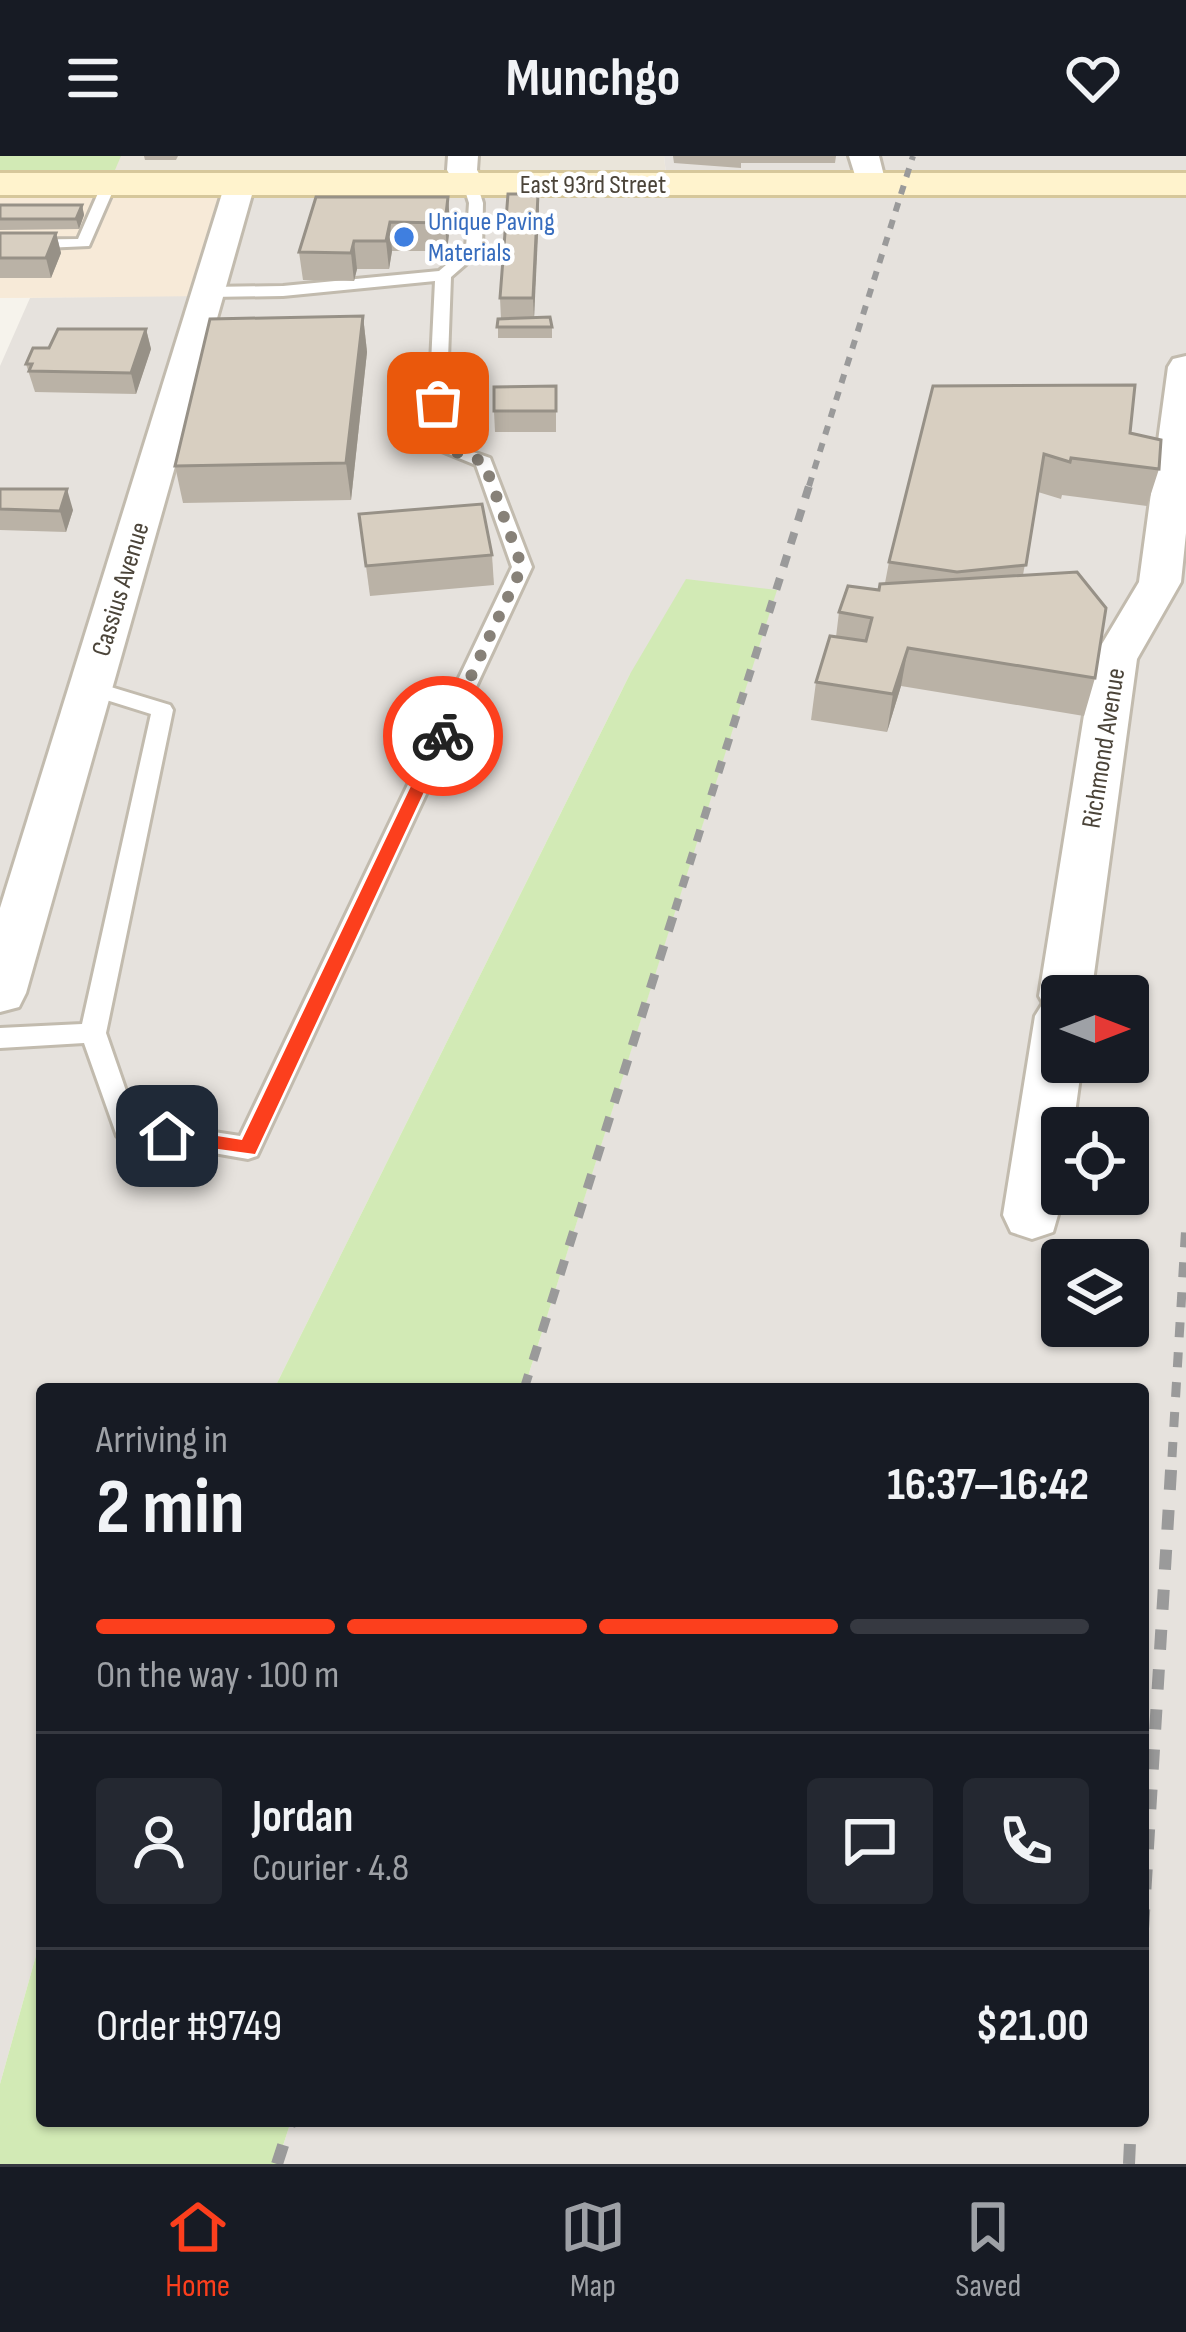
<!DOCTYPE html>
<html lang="en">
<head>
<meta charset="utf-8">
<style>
	:root { --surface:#171b24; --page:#242831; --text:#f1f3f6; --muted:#9ea1a6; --line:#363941; --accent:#fc3f1d }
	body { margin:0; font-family:"Sofia Sans Condensed",sans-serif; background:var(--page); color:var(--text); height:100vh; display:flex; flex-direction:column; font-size:45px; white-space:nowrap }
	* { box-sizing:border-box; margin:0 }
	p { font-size:39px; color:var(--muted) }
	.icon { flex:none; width:66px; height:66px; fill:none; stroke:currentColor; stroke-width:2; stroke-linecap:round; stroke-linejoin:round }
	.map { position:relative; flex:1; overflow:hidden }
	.side { position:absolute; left:36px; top:1227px; width:1113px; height:744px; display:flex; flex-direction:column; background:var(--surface); border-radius:12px; box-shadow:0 3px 9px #0004 }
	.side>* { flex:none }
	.needle { width:78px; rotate:90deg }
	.controls { position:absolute; left:1041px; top:819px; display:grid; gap:24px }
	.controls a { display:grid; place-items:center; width:108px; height:108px; border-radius:12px; background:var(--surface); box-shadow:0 3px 9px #0004; font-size:60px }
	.pin { position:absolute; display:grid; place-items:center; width:102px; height:102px; color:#fff; margin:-51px; border-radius:24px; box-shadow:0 6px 18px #0006 }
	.courier { position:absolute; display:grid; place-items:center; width:120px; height:120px; margin:-60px; border:9px solid #fc3f1d; border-radius:50%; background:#fff; color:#222; box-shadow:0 3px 15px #0007 }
	.head em { font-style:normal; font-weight:700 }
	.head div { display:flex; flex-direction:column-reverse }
	.head { display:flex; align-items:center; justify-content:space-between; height:204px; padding:0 60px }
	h1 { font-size:78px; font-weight:700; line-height:90px }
	.bar { display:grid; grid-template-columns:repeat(4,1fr); gap:18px 12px; align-content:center; height:144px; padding:0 60px }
	.bar i { height:15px; border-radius:9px; background:var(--line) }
	.bar .on { background:var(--accent) }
	.bar p { grid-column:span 4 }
	.line { display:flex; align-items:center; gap:30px; padding:0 60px; border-top:3px solid var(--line) }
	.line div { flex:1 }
	.round { display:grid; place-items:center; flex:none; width:126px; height:126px; border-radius:12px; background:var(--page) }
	header { display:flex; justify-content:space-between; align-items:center; height:156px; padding:0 60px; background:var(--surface); font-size:54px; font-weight:700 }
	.menu { display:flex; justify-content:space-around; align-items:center; height:168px; border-top:3px solid var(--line); background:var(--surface); font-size:33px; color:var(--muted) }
	.menu a { display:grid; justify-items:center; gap:6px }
	.menu .on { color:var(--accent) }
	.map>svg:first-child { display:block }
</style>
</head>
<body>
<header><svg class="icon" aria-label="menu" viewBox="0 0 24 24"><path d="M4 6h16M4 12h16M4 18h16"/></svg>Munchgo<svg class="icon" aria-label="heart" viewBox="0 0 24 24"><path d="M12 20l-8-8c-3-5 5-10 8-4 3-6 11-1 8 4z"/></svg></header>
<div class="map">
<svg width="1186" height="2008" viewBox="0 0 1186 2008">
	<rect width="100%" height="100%" fill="#f6f3ec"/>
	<polygon fill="#eae5da" points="0,0 664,0 667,28 0,28"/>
	<polygon fill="#f7ead8" points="0,28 240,28 207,141 0,142"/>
	<path fill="#e6e2dd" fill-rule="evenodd" d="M 664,0 L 1186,0 L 1186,2008 L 277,2008 L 291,1965 L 1143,1965 L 1143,1233 L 524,1233 L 776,435 L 630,518 L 274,1233 L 42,1233 L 42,1778 L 0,1928 L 0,210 L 30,142 L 207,140 L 240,28 L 667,27 ZM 1062,840 L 1128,840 L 1128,906 L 1062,906 ZM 1062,972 L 1128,972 L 1128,1038 L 1062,1038 ZM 1062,1104 L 1128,1104 L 1128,1170 L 1062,1170 Z"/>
	<g fill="#d2eab5">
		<polygon points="0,0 121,0 109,28 0,28"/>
		<polygon points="686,423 777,434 524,1233 274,1233 630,518"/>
		<polygon points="42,1778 42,1965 291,1965 277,2008 0,2008 0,1928"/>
	</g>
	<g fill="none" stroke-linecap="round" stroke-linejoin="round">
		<defs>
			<g id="service">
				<polygon points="109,24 116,28 89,90 0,94 0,84 78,83 102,28"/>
				<polygon points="470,24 477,28 483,47 482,94 451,121 445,286 490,302 532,411 257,1000 248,1003 117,980 84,887 0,892 0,872 82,868 151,558 84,537 84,527 91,525 170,549 173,554 106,877 136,964 240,980 512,411 476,309 427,289 435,125 283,140 208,141 200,136 208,131 283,130 439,115 466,92 469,47 463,28"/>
			</g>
			<g id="minor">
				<polygon points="448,0 478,0 477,14 485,28 481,35 459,35 447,14"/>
				<polygon points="849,0 879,0 886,28 882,35 860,35"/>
				<polygon points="240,19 255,28 26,837 19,851 0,856 0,752 225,28"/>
				<polygon points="1186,200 1186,377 1181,426 1137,503 1091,840 1062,840 1062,906 1082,906 1073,972 1062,972 1064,1038 1053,1076 1032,1083 1011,1076 1003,1059 1035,860 1043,847 1039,840 1093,503 1139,426 1168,211 1173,203"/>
			</g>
			<rect id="secondary" x="0" y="17" width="1186" height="22"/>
		</defs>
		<use href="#service" stroke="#c2bbae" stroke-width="6"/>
		<use href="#minor" stroke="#c2bbae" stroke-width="6"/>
		<use href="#secondary" stroke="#d6c79b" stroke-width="6"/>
		<use href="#service" fill="#fff" fill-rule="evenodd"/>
		<use href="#minor" fill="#fff" fill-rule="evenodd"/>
		<use href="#secondary" fill="#fff3cd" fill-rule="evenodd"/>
		<polyline stroke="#9a9a9a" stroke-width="6" stroke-dasharray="9 9" stroke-linecap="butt" points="809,330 913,0"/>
		<polyline stroke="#9a9a9a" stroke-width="8" stroke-dasharray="12 12" stroke-linecap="butt" points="675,754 810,327"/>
		<g stroke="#9a9a9a" stroke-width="9" stroke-dasharray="15 15" stroke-linecap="butt">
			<polyline points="524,1233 676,751"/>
			<polyline points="1172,1301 1186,1067"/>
		</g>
		<g stroke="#9a9a9a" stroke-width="12" stroke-dasharray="20 20" stroke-linecap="butt">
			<polyline points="1143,1773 1172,1298"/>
			<polyline points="277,2008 291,1965"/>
			<polyline points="1129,2008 1131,1965"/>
		</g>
	</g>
	<g fill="#bab2a6">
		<polygon points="144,0 178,0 176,4 145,4"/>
		<polygon points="673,0 836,0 835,7 741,7 741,12 674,7"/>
		<polygon points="538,38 534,162 552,171 552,182 498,182 498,163 501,163 500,142"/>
		<polygon points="448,41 450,69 447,95 392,95 389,113 357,113 354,125 303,124 299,96"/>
		<polygon points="0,49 82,49 84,59 79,73 0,74"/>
		<polygon points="0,77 56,77 61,97 51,122 0,122"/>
		<polygon points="363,160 367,196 351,344 183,347 175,310"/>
		<polygon points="146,173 151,193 136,238 35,236 26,208 49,192"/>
		<polygon points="556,230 556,276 495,276 494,255"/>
		<polygon points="933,230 1130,277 1159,313 1147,350 1062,339 1061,343 1038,336 1023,419 1095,522 1084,560 901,530 887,576 811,564 816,526 836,481 839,456 879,434 885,427 889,406"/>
		<polygon points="0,333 73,354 66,376 0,374"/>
		<polygon points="359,358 492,399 494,429 370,440"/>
	</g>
	<g fill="#979187">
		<polygon points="538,38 539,58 534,163 533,142"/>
		<polygon points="448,41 450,69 447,95 445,67"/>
		<polygon points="82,49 84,59 79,73 76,63"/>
		<polygon points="390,66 392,95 389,113 386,85"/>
		<polygon points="56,77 61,97 51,122 46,102"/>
		<polygon points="354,85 357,113 354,125 351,97"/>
		<polygon points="363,160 367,196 351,344 346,307"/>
		<polygon points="146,173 151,193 136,238 131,217"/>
		<polygon points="67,333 73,354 66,376 60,355"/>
		<polygon points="908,492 901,530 887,576 893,538"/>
	</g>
	<g fill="#d8cfc1" stroke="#979187" stroke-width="3">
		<polygon points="508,38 538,38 533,142 500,142"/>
		<polygon points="316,41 448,41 445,67 390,66 386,85 354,85 351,97 299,96"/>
		<polygon points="0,49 82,49 76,63 0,63"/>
		<polygon points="0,77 56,77 46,102 0,102"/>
		<polygon points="363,160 346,307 175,310 210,163"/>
		<polygon points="550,161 552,171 497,171 498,163"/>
		<polygon points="58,173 146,173 131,217 29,215 32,208 26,208 33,192 49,192"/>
		<polygon points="1135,229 1130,277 1161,284 1159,313 1071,302 1070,306 1044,298 1026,409 957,416 889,406 933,230"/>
		<polygon points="556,230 556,255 494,255 494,231"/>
		<polygon points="0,333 67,333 60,355 0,353"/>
		<polygon points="482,348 492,399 366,410 359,358"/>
		<polygon points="1077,416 1106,452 1095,522 908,492 893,538 816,526 830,480 866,485 872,462 839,456 848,430 879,434 880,428"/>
	</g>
	<polygon fill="#fc3f1d" points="443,575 450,580 255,998 160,985 157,980 167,972 242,984 435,580"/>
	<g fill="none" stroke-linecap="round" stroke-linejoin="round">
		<polyline stroke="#878178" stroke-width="12" stroke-dasharray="0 21.6" points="438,247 436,289 484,306 522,411 443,580"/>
	</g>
	<circle fill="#3f7fe0" stroke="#fff" stroke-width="4.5" cx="404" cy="81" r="12"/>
	<g text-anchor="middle" stroke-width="9" stroke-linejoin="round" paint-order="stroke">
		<g font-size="27" fill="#4b4439" stroke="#fff">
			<text x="593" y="37">East 93rd Street</text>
			<text transform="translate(120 433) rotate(-73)" y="9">Cassius Avenue</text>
			<text transform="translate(1103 592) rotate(-81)" y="9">Richmond Avenue</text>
		</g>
		<g font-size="27" fill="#366cbe" stroke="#fff" text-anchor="start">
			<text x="428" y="74">Unique Paving<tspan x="428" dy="31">Materials</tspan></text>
		</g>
	</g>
</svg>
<div class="controls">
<a><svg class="needle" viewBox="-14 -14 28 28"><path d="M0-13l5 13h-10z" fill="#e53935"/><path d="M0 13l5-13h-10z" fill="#9ea1a6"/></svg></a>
<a><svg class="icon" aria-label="locate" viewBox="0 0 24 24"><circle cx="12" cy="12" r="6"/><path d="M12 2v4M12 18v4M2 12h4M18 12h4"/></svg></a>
<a><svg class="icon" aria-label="layers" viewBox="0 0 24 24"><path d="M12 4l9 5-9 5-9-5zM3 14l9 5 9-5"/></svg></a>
</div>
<div class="pin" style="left:438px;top:247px;background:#ea580c"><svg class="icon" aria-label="bag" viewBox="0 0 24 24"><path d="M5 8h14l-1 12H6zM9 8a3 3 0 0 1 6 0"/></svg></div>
<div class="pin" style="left:167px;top:980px;background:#1f2937"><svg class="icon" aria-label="home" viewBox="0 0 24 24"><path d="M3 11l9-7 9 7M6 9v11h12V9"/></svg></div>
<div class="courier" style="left:443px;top:580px"><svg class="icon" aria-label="bike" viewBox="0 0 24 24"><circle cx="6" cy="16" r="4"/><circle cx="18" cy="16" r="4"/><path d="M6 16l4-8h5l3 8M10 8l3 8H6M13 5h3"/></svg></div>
<section class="side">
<div class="head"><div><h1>2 min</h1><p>Arriving in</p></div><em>16:37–16:42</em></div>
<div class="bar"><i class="on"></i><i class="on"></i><i class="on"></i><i></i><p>On the way · 100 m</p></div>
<div class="line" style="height:216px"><a class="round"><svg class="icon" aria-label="person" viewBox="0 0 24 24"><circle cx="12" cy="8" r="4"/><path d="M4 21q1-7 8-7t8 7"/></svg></a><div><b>Jordan</b><p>Courier · 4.8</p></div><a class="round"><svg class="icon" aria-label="chat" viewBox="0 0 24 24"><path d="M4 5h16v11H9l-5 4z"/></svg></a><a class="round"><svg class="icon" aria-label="phone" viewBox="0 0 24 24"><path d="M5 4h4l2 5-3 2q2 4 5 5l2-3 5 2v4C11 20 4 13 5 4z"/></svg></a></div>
<div class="line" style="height:156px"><div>Order #9749</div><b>$21.00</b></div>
</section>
</div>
<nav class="menu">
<a class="on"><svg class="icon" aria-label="home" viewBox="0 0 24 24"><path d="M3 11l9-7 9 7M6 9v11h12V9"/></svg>Home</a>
<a><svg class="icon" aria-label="map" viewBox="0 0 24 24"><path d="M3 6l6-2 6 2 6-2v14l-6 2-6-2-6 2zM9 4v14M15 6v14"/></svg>Map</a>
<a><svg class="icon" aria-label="saved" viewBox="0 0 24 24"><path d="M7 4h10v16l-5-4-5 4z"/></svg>Saved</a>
</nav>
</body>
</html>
